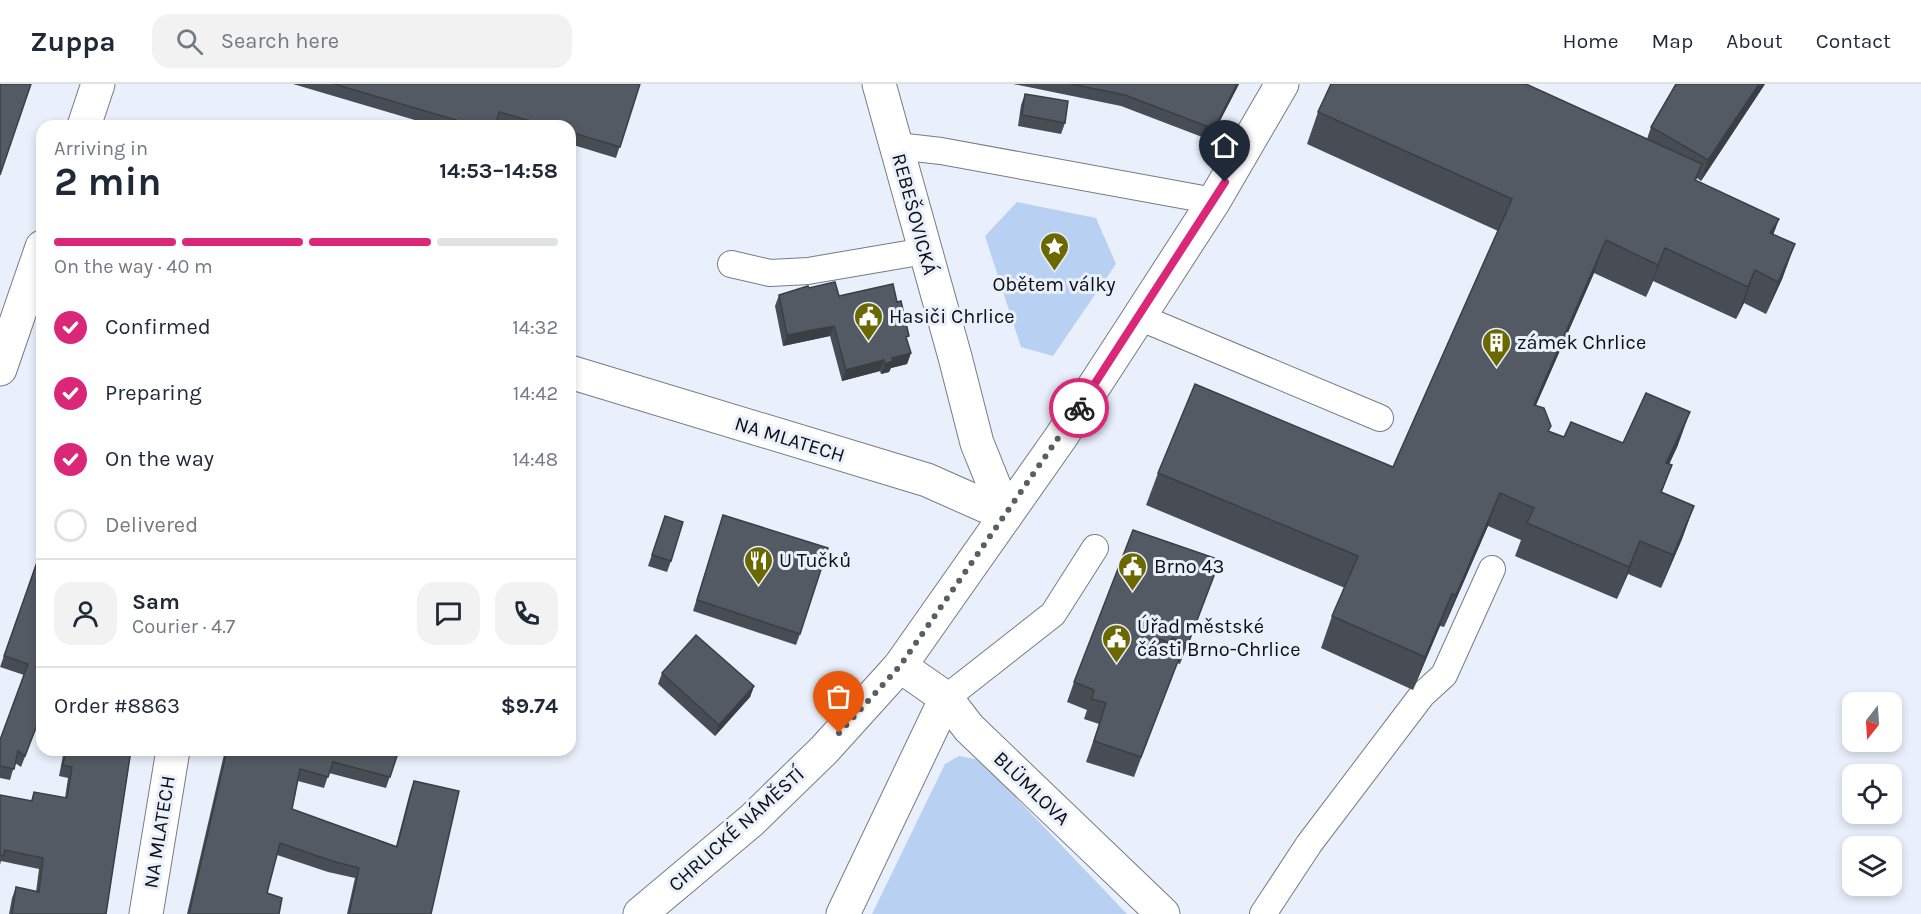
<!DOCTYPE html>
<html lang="en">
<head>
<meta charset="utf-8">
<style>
	:root { --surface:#fff; --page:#f2f2f3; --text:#1f2937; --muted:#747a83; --line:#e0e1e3; --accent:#db2777 }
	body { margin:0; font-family:Karla,sans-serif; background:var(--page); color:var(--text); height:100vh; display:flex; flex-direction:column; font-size:22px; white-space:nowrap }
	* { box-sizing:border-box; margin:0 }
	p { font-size:20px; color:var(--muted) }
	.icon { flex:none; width:33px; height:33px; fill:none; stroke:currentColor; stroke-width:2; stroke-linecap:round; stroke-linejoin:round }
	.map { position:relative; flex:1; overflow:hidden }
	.drawer { position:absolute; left:36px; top:36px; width:540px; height:636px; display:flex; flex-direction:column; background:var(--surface); border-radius:18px; box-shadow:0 3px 9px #0003 }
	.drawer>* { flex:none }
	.needle { width:39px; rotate:197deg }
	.fabs { position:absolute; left:1842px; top:608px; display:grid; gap:12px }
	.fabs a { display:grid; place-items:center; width:60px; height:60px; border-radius:12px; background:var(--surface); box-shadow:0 3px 9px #0003; font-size:30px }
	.pin { position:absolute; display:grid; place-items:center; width:51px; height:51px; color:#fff; margin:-62px -26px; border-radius:50% 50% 50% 0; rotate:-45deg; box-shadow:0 0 6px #0007 }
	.pin .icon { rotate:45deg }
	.courier { position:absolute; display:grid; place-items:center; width:60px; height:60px; margin:-30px; border:4px solid #db2777; border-radius:50%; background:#fff; color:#222; box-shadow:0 2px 8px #0007 }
	.overview em { font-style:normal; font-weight:700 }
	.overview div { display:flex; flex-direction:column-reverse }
	.overview { display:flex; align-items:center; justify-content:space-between; height:102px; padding:0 18px }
	h1 { font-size:39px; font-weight:700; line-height:45px }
	.bar { display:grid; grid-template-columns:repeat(4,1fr); gap:9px 6px; align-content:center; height:72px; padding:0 18px }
	.bar i { height:8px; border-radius:4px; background:var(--line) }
	.bar .on { background:var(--accent) }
	.bar p { grid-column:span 4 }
	.line { display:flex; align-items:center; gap:15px; padding:0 18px; border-top:2px solid var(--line) }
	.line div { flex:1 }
	.round { display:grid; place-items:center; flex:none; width:63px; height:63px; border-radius:18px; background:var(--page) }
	ol { padding:0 18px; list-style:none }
	li { display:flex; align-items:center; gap:18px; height:66px }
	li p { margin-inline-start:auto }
	li .icon { padding:6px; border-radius:50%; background:var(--accent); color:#fff; stroke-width:4 }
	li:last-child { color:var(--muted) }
	li i { width:33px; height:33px; border:3px solid var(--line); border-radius:50% }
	header { display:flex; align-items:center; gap:36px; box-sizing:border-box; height:84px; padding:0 30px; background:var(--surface); border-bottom:2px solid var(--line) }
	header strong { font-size:28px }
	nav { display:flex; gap:33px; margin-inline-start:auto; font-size:21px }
	.search { width:420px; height:54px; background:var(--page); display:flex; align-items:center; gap:15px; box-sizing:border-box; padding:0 21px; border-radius:18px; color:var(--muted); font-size:22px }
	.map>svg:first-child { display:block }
</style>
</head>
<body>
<header>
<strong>Zuppa</strong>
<div class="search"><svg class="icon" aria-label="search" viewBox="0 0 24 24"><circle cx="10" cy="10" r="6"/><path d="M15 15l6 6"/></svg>Search here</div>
<nav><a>Home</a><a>Map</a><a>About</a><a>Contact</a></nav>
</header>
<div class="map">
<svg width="1921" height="830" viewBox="0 0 1921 830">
	<rect width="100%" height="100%" fill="#e9f0fb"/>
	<g fill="#b8d0f2">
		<polygon points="1017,118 1096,134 1116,180 1053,272 1021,263 985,152"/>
		<polygon points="959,672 980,676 1127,830 872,830 945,680"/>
	</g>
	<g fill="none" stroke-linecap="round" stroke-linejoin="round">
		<defs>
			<g id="lane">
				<polyline points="897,62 941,67 1214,117"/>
				<polyline points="731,180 770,189 808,187 925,167"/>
				<polyline points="1139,233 1380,334"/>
				<polyline points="946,614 1053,530 1095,464"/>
				<polyline points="1263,830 1309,760 1422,611 1444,591 1492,485"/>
			</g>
			<g id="street">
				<polyline points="879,0 955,273 977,359 1006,431"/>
				<polyline points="84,42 98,0"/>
				<polyline points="0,285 42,163"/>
				<polyline points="570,288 927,396 1006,431"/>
				<polyline points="900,582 946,614 969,644 1163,830"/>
				<polyline points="146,830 173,666"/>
				<polyline points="843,830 946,614"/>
			</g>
			<polyline id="secondary" points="640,830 752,736 824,666 900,582 1061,353 1139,233 1214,117 1282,0"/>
		</defs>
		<use href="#lane" stroke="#767c86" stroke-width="28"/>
		<use href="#street" stroke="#767c86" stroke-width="35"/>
		<use href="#secondary" stroke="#767c86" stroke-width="35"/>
		<use href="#lane" stroke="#fff" stroke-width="26"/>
		<use href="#street" stroke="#fff" stroke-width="33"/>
		<use href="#secondary" stroke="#fff" stroke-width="33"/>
	</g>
	<g fill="#484d55">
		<polygon points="293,0 640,0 616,74 570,60 570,42 506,42 496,39 495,42 435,42"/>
		<polygon points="1013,0 1239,0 1210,56 1121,22"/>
		<polygon points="1765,0 1701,97 1697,94 1696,97 1779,135 1773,150 1783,193 1766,230 1744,219 1736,235 1653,197 1646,213 1594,189 1536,321 1549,347 1564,353 1623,359 1678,361 1669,380 1672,381 1662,408 1694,422 1682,455 1661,504 1628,490 1617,515 1515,472 1521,456 1488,442 1444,543 1440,542 1413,606 1321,564 1332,532 1345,504 1146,421 1158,389 1393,383 1498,147 1307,60 1318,28 1647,55 1651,43"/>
		<polygon points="1025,10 1065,39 1061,50 1018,42 1021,21"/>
		<polygon points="809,204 839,212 907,257 911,269 907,280 891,284 889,288 881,290 880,287 842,297 830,252 783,262 775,222 779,211"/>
		<polygon points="723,431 800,550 796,561 693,527"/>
		<polygon points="665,432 671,477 667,488 648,482"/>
		<polygon points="42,463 42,629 21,683 15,679 10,696 0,694 0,656 24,591 0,583"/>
		<polygon points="1220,476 1180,580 1177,579 1134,693 1086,678 1099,640 1084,635 1087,626 1067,618 1074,598"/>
		<polygon points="662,589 754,602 750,613 715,652 658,600"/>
		<polygon points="64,666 131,666 106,830 9,830 12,814 16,803 36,808 39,785 1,777 0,781 0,711 31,717 34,708 65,714 68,694 59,692"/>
		<polygon points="225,666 399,666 386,704 329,689 324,704 298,697 292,725 396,762 410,708 414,697 431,830 347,830 355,794 328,788 277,771 267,809 279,830 187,830"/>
	</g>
	<g fill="#3b3f45">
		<polygon points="1237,0 1239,0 1210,56 1214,45"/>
		<polygon points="1759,0 1765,0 1701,97 1708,76"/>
		<polygon points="1779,135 1767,168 1770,149"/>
		<polygon points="1606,156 1594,189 1522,353 1534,321"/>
		<polygon points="1795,160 1783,193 1766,230 1778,198"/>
		<polygon points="1665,164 1653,197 1646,213 1658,181"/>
		<polygon points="1755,186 1744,219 1736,235 1748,203"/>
		<polygon points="834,242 830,252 783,262 787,251"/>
		<polygon points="911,269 907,280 891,284 889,288 881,290 885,280 892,274"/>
		<polygon points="884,276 880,287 842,297 846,286"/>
		<polygon points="1690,328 1678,361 1655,411 1666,379"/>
		<polygon points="1500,409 1488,442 1444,543 1456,511"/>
		<polygon points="1694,422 1682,455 1661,504 1673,471"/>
		<polygon points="1640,457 1628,490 1617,515 1629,483"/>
		<polygon points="1452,510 1440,542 1413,606 1425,573"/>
		<polygon points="754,602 750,613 715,652 719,641"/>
	</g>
	<g fill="#545a63" stroke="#3b3f45" stroke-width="1.5">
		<polygon points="0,0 31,0 0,91"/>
		<polygon points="334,0 640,0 620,63 570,48 570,42 548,42 499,28 495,42 476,42"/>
		<polygon points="1071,0 1237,0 1214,45 1125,11"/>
		<polygon points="1331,0 1526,0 1702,80 1695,96 1779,135 1770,149 1795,160 1778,198 1755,186 1748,203 1665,164 1658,181 1606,156 1534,321 1544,324 1551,342 1548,347 1564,353 1571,338 1623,359 1646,309 1690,328 1666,379 1672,381 1661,408 1694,422 1673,471 1640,457 1629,483 1527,439 1534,424 1500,409 1456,511 1452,510 1425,573 1332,532 1358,472 1158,389 1195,300 1393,383 1512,115 1318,28"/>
		<polygon points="1676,0 1759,0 1708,76 1651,43"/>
		<polygon points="1025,10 1068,17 1065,39 1022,31"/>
		<polygon points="835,198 839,212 893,200 897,218 901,217 909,252 906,253 911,269 892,274 893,277 885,280 884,276 846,286 834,242 787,251 779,211 808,202 809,204"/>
		<polygon points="723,431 828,464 800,550 697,516"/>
		<polygon points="665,432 683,438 671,477 652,471"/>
		<polygon points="1133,446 1220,476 1188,560 1172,554 1170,559 1160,555 1157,563 1180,572 1141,673 1094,657 1106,619 1092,615 1094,606 1074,598"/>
		<polygon points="42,464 42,628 25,672 18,667 14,685 0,682 0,656 28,580 4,572"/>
		<polygon points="696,551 754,602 719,641 662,589"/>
		<polygon points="66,666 131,666 106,830 12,830 16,803 39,808 43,774 5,766 3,772 0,771 0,711 32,717 34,708 67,714 72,683 63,681"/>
		<polygon points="227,666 399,666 390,693 333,678 328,693 300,685 292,725 397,763 414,697 459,707 431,830 349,830 359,784 332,777 280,759 267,809 282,814 279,830 189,830"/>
	</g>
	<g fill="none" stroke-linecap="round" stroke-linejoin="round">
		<polyline stroke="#595d64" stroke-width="6" stroke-dasharray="0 10.8" points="839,649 900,582 1079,324"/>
		<polyline stroke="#db2777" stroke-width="8" points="1079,324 1225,98"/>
	</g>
	<defs>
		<symbol id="sight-pin" viewBox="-11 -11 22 30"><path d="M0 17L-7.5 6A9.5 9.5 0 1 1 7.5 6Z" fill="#6b6802" stroke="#e9f0fb"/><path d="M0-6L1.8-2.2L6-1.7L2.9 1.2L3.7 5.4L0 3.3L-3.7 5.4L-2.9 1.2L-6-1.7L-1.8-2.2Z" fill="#fff"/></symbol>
		<symbol id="civic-pin" viewBox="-11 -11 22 30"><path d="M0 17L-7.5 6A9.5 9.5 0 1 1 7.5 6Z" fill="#6b6802" stroke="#e9f0fb"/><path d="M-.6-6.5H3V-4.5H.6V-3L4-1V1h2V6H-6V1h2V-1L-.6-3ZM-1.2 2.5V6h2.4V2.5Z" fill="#fff"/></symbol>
		<symbol id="building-pin" viewBox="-11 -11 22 30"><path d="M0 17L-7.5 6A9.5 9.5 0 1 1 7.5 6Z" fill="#6b6802" stroke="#e9f0fb"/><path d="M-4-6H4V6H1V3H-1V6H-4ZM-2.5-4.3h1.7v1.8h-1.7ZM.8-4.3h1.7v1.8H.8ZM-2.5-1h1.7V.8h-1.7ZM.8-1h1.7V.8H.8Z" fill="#fff"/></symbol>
		<symbol id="restaurant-pin" viewBox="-11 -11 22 30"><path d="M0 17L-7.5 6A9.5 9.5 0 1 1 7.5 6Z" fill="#6b6802" stroke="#e9f0fb"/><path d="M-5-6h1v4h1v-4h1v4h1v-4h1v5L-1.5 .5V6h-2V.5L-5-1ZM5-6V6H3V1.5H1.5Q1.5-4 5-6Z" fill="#fff"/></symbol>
	</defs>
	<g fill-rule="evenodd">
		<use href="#sight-pin" x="1038" y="146" width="33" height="45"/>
		<use href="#civic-pin" x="852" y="216" width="33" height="45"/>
		<use href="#building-pin" x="1480" y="242" width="33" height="45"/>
		<use href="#restaurant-pin" x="742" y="460" width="33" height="45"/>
		<use href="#civic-pin" x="1116" y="466" width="33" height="45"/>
		<use href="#civic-pin" x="1100" y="538" width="33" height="45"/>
	</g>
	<g text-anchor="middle" stroke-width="6" stroke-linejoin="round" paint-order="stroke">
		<g font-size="20" fill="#0c0e12" stroke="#e9f0fb">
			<text transform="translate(915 130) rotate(75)" y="7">REBEŠOVICKÁ</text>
			<text transform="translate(790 355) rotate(17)" y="7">NA MLATECH</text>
			<text transform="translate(1032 704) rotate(44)" y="7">BLÜMLOVA</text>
			<text transform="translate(736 745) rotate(-42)" y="7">CHRLICKÉ NÁMĚSTÍ</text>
			<text transform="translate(159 748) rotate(-81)" y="7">NA MLATECH</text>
		</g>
		<g font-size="20" fill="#0c0e12" stroke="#e9f0fb" text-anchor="start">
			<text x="1054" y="207" text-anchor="middle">Obětem války</text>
			<text x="889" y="239">Hasiči Chrlice</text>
			<text x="1517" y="265">zámek Chrlice</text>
			<text x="779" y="483">U Tučků</text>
			<text x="1154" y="489">Brno 43</text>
			<text x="1137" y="549">Úřad městské<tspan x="1137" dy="23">části Brno-Chrlice</tspan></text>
		</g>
	</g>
</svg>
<div class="fabs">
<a><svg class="needle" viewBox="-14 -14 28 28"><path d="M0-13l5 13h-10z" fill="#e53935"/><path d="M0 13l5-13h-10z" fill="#747a83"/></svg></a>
<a><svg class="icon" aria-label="locate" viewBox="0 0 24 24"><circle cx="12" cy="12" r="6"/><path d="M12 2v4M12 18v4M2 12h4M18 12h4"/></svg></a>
<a><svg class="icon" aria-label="layers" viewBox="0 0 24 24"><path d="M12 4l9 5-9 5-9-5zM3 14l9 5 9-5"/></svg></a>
</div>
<div class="pin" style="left:839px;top:649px;background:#ea580c"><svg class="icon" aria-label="bag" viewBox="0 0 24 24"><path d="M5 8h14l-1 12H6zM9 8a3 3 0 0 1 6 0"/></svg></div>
<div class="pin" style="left:1225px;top:98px;background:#1f2937"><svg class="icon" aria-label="home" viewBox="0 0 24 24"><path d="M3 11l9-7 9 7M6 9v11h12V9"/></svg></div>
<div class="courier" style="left:1079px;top:324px"><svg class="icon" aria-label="bike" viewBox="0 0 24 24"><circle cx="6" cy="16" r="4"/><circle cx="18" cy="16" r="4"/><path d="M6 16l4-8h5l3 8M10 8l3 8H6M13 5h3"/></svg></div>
<section class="drawer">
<div class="overview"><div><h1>2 min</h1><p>Arriving in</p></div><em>14:53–14:58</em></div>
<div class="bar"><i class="on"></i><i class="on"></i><i class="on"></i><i></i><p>On the way · 40 m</p></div>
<ol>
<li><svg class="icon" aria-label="check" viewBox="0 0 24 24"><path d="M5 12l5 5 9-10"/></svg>Confirmed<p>14:32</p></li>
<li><svg class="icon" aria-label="check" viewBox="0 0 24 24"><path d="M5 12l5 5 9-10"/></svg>Preparing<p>14:42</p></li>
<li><svg class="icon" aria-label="check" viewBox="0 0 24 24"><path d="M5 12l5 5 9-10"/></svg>On the way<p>14:48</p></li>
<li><i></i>Delivered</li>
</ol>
<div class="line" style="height:108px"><a class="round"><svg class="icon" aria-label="person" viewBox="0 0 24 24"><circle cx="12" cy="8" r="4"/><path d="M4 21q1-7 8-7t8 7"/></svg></a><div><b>Sam</b><p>Courier · 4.7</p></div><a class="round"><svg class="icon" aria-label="chat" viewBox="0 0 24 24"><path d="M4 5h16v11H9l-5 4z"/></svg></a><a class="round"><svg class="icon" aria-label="phone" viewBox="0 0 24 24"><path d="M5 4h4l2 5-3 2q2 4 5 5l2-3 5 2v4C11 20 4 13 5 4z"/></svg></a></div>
<div class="line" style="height:78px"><div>Order #8863</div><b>$9.74</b></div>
</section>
</div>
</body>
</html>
